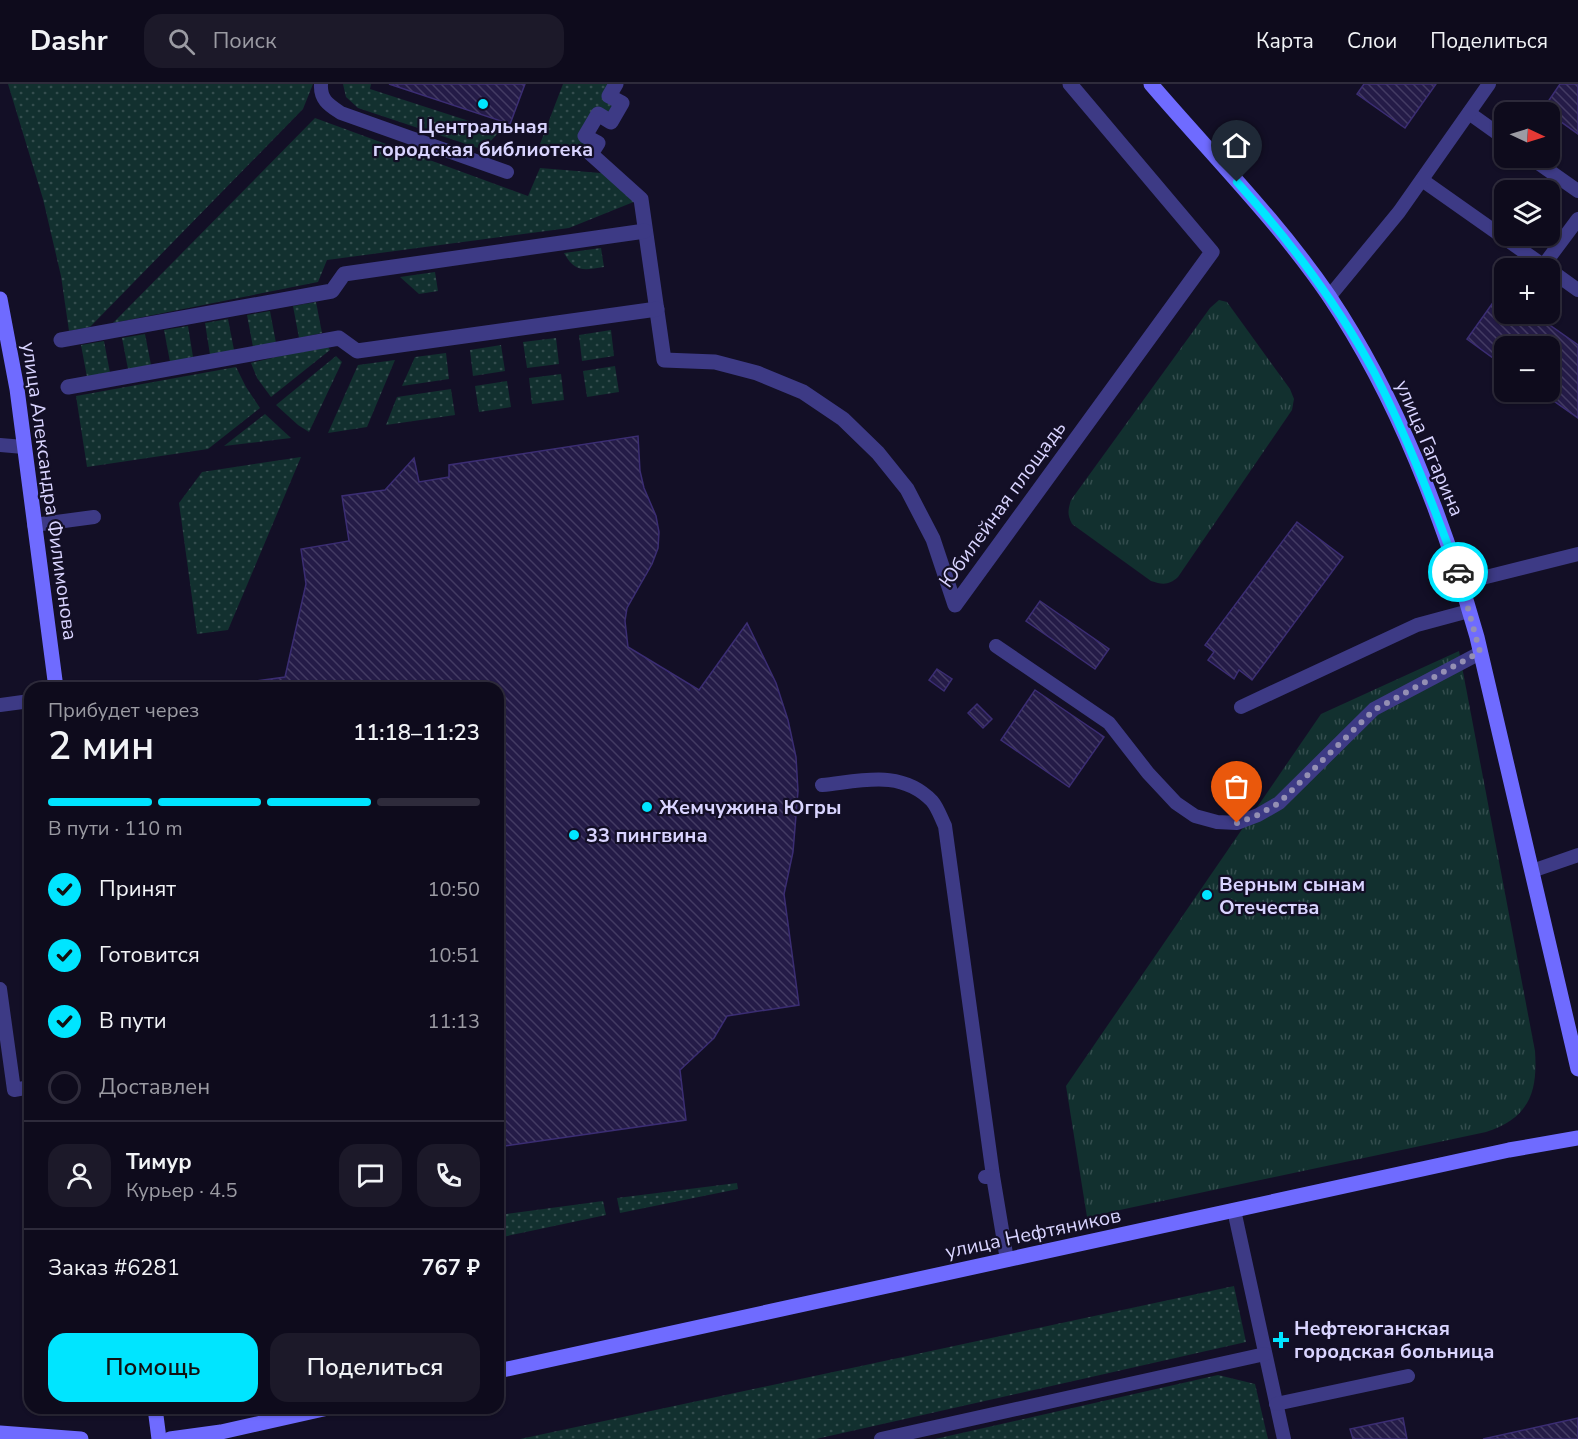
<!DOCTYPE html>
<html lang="ru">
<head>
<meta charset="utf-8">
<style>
	:root { --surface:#0e0b1c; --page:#1c1929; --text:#f1f3f6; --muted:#9b9ba3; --line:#2e2b3b; --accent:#00e5ff }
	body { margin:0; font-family:"Nunito Sans",sans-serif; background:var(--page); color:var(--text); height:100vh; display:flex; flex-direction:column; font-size:22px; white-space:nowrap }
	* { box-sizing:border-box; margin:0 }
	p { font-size:20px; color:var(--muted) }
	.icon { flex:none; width:33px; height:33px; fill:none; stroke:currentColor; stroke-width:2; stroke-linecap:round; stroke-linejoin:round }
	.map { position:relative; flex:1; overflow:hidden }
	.details { position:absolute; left:24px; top:598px; width:480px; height:732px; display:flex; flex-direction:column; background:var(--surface); border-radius:18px; box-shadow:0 2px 4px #0004,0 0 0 2px var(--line) }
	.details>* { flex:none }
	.needle { width:39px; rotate:94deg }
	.tools { position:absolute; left:1494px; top:18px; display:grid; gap:12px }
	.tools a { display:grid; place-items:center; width:66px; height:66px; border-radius:12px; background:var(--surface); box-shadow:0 2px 4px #0004,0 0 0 2px var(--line); font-size:30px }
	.pin { position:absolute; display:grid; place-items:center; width:51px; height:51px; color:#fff; margin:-62px -26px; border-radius:50% 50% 50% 0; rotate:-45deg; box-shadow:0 0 6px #0007 }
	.pin .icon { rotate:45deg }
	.courier { position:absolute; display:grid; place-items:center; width:60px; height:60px; margin:-30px; border:4px solid #00e5ff; border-radius:50%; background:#fff; color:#222; box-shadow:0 2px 8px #0007 }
	.headline em { font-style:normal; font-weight:600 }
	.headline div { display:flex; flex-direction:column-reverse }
	.headline { display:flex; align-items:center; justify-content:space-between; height:102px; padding:0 24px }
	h1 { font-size:39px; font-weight:600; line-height:45px }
	.bar { display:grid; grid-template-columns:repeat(4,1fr); gap:9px 6px; align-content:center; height:72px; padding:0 24px }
	.bar i { height:8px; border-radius:4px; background:var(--line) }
	.bar .selected { background:var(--accent) }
	.bar p { grid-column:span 4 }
	.line { display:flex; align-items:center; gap:15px; padding:0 24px; border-top:2px solid var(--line) }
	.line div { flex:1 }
	.round { display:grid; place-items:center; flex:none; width:63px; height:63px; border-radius:18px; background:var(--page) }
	ol { padding:0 24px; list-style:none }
	li { display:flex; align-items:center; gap:18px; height:66px }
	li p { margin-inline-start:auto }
	li .icon { padding:6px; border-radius:50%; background:var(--accent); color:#111; stroke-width:4 }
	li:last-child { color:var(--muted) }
	li i { width:33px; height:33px; border:3px solid var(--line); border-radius:50% }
	.action { display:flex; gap:12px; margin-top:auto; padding:12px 24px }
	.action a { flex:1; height:69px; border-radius:18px; background:var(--accent); color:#111; font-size:24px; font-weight:600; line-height:69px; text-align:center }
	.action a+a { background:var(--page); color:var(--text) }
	header { display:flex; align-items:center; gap:36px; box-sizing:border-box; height:84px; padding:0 30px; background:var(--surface); border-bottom:2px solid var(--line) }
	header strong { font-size:28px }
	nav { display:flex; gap:33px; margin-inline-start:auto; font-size:21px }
	.search { width:420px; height:54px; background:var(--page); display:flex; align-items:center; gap:15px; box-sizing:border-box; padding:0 21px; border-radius:18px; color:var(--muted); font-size:22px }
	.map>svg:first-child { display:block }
</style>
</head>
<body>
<header>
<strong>Dashr</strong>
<div class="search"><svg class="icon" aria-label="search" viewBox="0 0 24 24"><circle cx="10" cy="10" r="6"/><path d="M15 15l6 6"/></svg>Поиск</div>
<nav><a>Карта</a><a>Слои</a><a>Поделиться</a></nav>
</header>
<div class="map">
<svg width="1578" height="1355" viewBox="0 0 1578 1355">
	<defs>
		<pattern id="grass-dots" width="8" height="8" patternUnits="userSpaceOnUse" patternTransform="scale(1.5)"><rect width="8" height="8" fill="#12302f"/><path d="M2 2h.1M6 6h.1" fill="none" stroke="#344d4e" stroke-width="1.8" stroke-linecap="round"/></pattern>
		<pattern id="park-tufts" width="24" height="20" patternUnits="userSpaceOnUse" patternTransform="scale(1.5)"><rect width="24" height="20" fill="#12302f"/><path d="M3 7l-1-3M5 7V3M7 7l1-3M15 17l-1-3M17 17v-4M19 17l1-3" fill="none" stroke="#344d4e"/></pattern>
		<pattern id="building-back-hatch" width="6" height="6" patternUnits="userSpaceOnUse" patternTransform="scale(1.5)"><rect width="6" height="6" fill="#241b47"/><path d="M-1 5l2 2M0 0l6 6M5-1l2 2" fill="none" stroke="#433b63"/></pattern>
	</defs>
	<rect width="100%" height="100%" fill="#130f26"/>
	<g fill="url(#grass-dots)">
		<polygon points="8,0 313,0 303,25 90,243 69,247 61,192 43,115"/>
		<polygon points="343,0 371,0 370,5 500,47 487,61 481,65 358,24 346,13"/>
		<polygon points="563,0 616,0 622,19 611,38 598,30 586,51 595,65 540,60"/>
		<polygon points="315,34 528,112 540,84 613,90 641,115 569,144 327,176 318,198 113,239"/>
		<path d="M 601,164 L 604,183 C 584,186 575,189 564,169 Z"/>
		<polygon points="435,188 438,207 419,210 400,193"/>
		<polygon points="316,218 322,249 299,254 293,222"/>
		<polygon points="270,227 276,259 253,263 247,231"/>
		<polygon points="228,235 234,266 210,271 205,239"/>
		<polygon points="188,242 193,273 170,278 164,246"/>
		<polygon points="611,246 614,272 582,277 579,251"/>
		<polygon points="145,250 151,281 128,285 122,254"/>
		<polygon points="556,254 559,280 527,284 523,258"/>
		<polygon points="104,257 110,289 87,293 81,261"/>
		<polygon points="327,261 330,266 271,313 257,294 251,279"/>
		<polygon points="501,261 505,287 473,292 470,266"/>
		<polygon points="446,269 449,295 402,302 415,273"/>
		<polygon points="336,272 342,278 309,348 298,341 276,321"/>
		<polygon points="395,276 367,343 328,349 358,281"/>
		<polygon points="615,282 619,308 587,313 583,287"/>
		<polygon points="236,283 246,303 260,324 208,365 87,383 76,312"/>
		<polygon points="561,290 564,316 532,320 529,294"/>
		<polygon points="507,297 511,323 479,328 475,302"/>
		<polygon points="451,305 455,331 386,341 397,313"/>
		<polygon points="265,330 291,354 224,362"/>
		<polygon points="301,373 228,546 197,550 179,419 202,388"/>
		<polygon points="737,1099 738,1105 620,1129 617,1114"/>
		<polygon points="603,1117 606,1131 498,1154 498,1131"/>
		<polygon points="1234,1202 1246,1258 816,1355 520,1355"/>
		<polygon points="1218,1291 1255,1300 1268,1355 935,1355"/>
	</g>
	<g fill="url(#park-tufts)">
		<path d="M 1219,216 L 1227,218 L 1290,305 L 1294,315 L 1292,326 L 1178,493 C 1169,501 1163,501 1151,497 L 1072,440 C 1067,430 1068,426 1071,416 L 1210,224 Z"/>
		<path d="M 1459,567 L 1535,967 C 1538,1010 1528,1034 1486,1048 L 1087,1133 L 1066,1002 L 1321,630 Z"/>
	</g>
	<g fill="url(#building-back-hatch)" stroke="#3b2d73" stroke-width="1.5">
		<polygon points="389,0 525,0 510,40"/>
		<polygon points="1364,0 1436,0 1405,44 1357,10"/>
		<polygon points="1560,0 1578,0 1578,50 1543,25"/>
		<polygon points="1502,206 1504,208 1504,230 1534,230 1578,261 1578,334 1541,308 1550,308 1550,262 1504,262 1504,282 1467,255"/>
		<polygon points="638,352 640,387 644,404 656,432 659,448 658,464 652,480 627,524 625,537 628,563 699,606 747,539 776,599 788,636 796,673 798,707 793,768 784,810 799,921 727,932 714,954 680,986 686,1036 498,1063 498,604 228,604 228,601 285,593 306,500 301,465 349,457 342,412 385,406 414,374 419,398 449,393 449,381"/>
		<polygon points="1297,438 1343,473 1252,596 1239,586 1234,595 1208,576 1214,568 1205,561"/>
		<polygon points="1040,517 1109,565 1095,585 1026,537"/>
		<polygon points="937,585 952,595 944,607 929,596"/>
		<polygon points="1035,606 1104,653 1069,703 1001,656"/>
		<polygon points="977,620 992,635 983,644 968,629"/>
		<polygon points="1403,1334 1407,1355 1353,1355 1350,1345"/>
		<polygon points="1578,1334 1578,1355 1483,1355"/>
	</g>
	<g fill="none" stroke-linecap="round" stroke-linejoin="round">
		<g stroke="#3d3a85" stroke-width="14">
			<path d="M 321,0 C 320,16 329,21 341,29 L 507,88"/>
			<polyline points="1469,29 1504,54"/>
			<polyline points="1531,74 1578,107"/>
			<polyline points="1422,96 1547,184"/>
			<polyline points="1543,182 1578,135"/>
			<polyline points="1550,186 1578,206"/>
			<polyline points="1329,213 1399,128 1489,0"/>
			<polyline points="0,361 24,363"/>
			<polyline points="34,441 94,433"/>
			<polyline points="1462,499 1578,470"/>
			<polyline points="996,562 1109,639 1148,689 1176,719 1195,732 1217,738 1237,739 1258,731 1279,719 1374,625 1480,569"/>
			<polyline points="0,621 30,617"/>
			<polyline points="1241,623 1417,541 1469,527"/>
			<path d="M 822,701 C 862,697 901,685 932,717 C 938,724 941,734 945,742 L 993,1092"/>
			<polyline points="1532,787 1578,771"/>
			<polyline points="0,905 14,1006 30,1003"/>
			<polyline points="985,1093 993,1092 1007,1176"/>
			<polyline points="1234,1126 1284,1355"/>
			<polyline points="1276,1320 1408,1292"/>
			<polyline points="881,1355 1265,1270"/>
		</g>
		<g stroke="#3d3a85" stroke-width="15">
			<polyline points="616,0 609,12 622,19 611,38 598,30 585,52 598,59 591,70 641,115 664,276 715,278 757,289 803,308 843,335 878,369 907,405 933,455 955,521 1212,168 1070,0"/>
			<polyline points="61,256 332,207 344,190 645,147"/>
			<polyline points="68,303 339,254 357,267 657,225"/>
		</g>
		<g stroke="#6f6bff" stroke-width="15">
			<path d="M 1151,0 C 1211,70 1277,136 1329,212 C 1398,315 1443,434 1477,553 L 1578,985"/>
			<polyline points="0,215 17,305 56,604"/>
			<polyline points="498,1287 1509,1066 1578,1054"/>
			<polyline points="155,1324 159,1355"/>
			<polyline points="0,1349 81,1355"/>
			<polyline points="170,1355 221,1348 328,1324"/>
		</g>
	</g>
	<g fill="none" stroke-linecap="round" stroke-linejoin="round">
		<polyline stroke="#948fb3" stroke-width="6" stroke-dasharray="0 10.8" points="1237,739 1258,731 1279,719 1374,626 1480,568 1458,488"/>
		<path stroke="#00e5ff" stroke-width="8" d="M 1237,98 C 1290,157 1338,220 1375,290 C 1408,354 1433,421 1458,488"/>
	</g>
	<g fill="#00e5ff" stroke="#130f26" stroke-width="2">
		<circle cx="483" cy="20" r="6"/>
		<circle cx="647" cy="723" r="6"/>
		<circle cx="574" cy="751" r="6"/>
		<circle cx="1207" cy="811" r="6"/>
		<path d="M1278 1247h6v6h6v6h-6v6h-6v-6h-6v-6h6z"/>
	</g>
	<g text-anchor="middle" stroke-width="4.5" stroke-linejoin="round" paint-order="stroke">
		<g font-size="20" font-weight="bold" fill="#d9d4ff" stroke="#130f26" text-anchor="start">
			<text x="483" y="49" text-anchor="middle">Центральная<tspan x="483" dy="23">городская библиотека</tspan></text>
			<text x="659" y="730">Жемчужина Югры</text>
			<text x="586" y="758">33 пингвина</text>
			<text x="1219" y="807">Верным сынам<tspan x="1219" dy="23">Отечества</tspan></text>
			<text x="1294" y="1251">Нефтеюганская<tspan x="1294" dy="23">городская больница</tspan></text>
		</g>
		<g font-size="20" fill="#d9d4ff" stroke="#130f26">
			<text transform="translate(1430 364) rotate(67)" y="7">улица Гагарина</text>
			<text transform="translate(50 407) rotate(82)" y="7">улица Александра Филимонова</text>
			<text transform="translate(1002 420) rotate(-54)" y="7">Юбилейная площадь</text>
			<text transform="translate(1033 1149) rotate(-12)" y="7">улица Нефтяников</text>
		</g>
	</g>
</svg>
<div class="tools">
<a><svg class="needle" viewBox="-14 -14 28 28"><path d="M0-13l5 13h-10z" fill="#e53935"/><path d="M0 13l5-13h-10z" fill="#9b9ba3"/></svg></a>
<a><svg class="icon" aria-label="layers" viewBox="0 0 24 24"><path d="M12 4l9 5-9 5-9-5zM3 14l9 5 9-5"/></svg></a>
<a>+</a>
<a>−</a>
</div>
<div class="pin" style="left:1237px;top:739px;background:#ea580c"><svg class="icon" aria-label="bag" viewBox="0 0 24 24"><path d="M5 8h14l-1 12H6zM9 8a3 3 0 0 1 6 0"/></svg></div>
<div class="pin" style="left:1237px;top:98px;background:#1f2937"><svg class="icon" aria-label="home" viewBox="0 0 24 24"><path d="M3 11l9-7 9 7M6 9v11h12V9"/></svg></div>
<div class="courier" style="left:1458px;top:488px"><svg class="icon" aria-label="car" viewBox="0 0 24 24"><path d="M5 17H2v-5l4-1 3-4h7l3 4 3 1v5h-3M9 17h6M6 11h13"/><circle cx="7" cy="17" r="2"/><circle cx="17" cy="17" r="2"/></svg></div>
<section class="details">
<div class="headline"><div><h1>2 мин</h1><p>Прибудет через</p></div><em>11:18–11:23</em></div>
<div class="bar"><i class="selected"></i><i class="selected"></i><i class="selected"></i><i></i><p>В пути · 110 m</p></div>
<ol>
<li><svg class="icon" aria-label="check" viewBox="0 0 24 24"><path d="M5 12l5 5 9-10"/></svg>Принят<p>10:50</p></li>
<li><svg class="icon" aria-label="check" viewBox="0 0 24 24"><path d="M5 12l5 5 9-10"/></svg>Готовится<p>10:51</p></li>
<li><svg class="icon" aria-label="check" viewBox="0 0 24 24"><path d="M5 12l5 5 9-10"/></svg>В пути<p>11:13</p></li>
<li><i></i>Доставлен</li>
</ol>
<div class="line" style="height:108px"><a class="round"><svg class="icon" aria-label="person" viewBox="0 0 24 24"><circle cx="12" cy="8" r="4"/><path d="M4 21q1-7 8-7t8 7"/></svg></a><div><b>Тимур</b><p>Курьер · 4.5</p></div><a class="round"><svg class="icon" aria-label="chat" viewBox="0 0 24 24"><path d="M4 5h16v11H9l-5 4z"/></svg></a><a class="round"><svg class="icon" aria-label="phone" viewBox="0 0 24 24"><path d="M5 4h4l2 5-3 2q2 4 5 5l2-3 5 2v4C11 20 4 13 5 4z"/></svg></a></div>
<div class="line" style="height:78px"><div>Заказ #6281</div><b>767 ₽</b></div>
<div class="action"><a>Помощь</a><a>Поделиться</a></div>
</section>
</div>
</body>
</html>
